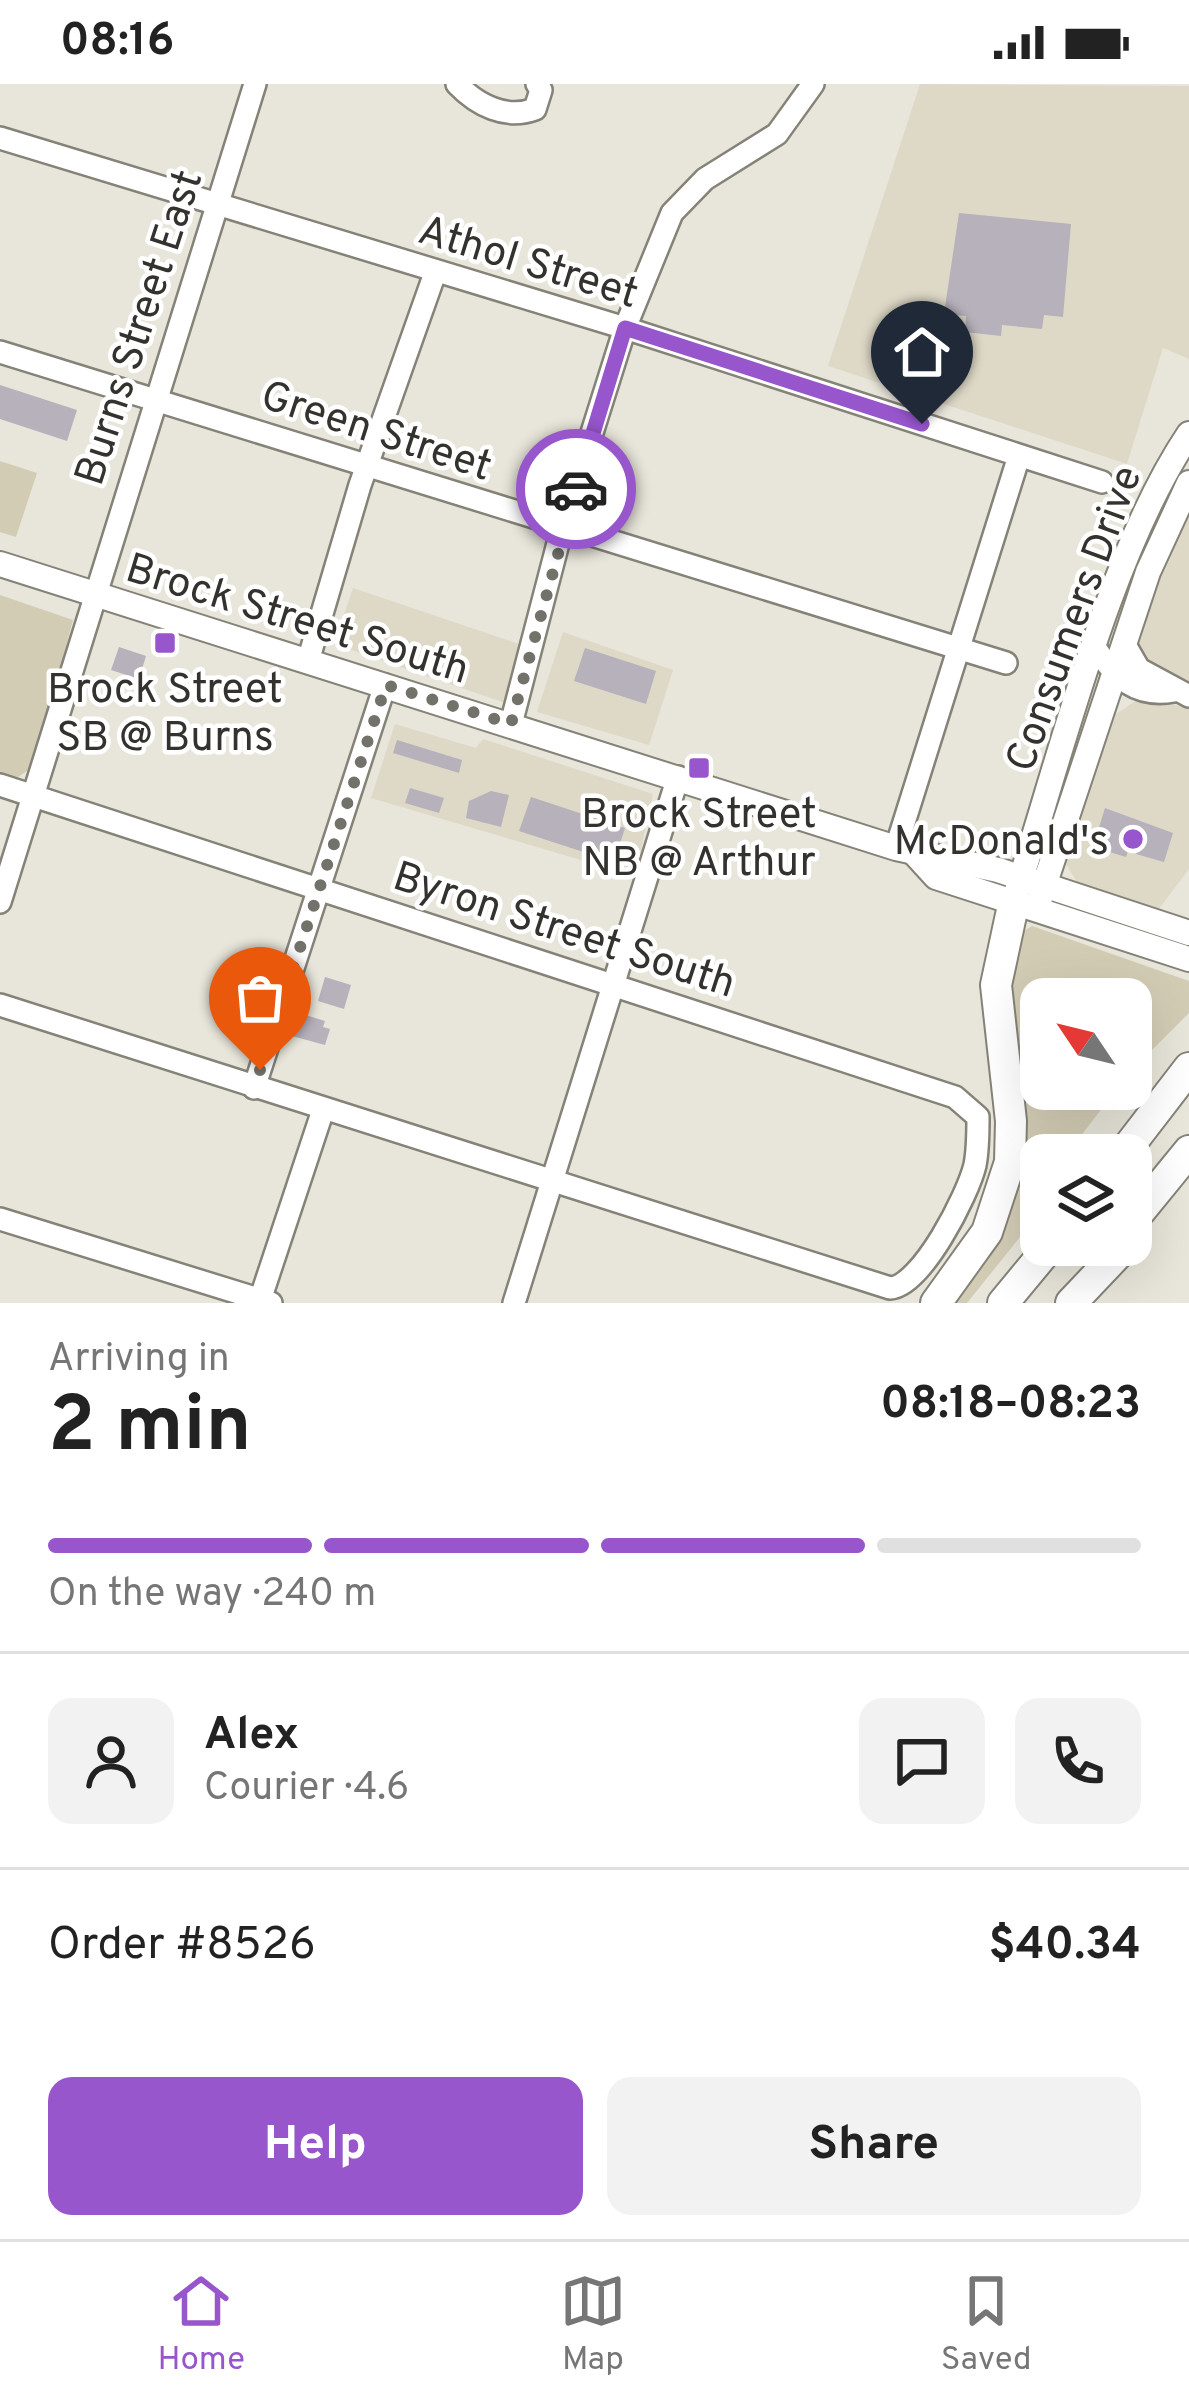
<!DOCTYPE html>
<html lang="en">
<head>
<meta charset="utf-8">
<style>
	:root { --surface:#fff; --page:#f2f2f2; --text:#222; --muted:#767676; --line:#e0e0e0; --accent:#9756cc }
	body { margin:0; font-family:Overpass,sans-serif; background:var(--page); color:var(--text); height:100vh; display:flex; flex-direction:column; font-size:45px; white-space:nowrap }
	* { box-sizing:border-box; margin:0 }
	p { font-size:39px; color:var(--muted) }
	.icon { flex:none; width:66px; height:66px; fill:none; stroke:currentColor; stroke-width:2; stroke-linecap:round; stroke-linejoin:round }
	.map { position:relative; height:1219px; overflow:hidden }
	.details { display:flex; flex-direction:column; background:var(--surface); flex:1 }
	.details>* { flex:none }
	.needle { width:78px; rotate:305deg }
	.buttons { position:absolute; left:1020px; top:894px; display:grid; gap:24px }
	.buttons a { display:grid; place-items:center; width:132px; height:132px; border-radius:24px; background:var(--surface); box-shadow:0 12px 48px #0002; font-size:60px }
	.pin { position:absolute; display:grid; place-items:center; width:102px; height:102px; color:#fff; margin:-123px -51px; border-radius:50% 50% 50% 0; rotate:-45deg; box-shadow:0 0 12px #0007 }
	.pin .icon { rotate:45deg }
	.courier { position:absolute; display:grid; place-items:center; width:120px; height:120px; margin:-60px; border:9px solid #9756cc; border-radius:50%; background:#fff; color:#222; box-shadow:0 3px 15px #0007 }
	.headline em { font-style:normal; font-weight:700 }
	.headline div { display:flex; flex-direction:column-reverse }
	.headline { display:flex; align-items:center; justify-content:space-between; height:204px; padding:0 48px }
	h1 { font-size:78px; font-weight:700; line-height:90px }
	.bar { display:grid; grid-template-columns:repeat(4,1fr); gap:18px 12px; align-content:center; height:144px; padding:0 48px }
	.bar i { height:15px; border-radius:9px; background:var(--line) }
	.bar .active { background:var(--accent) }
	.bar p { grid-column:span 4 }
	.line { display:flex; align-items:center; gap:30px; padding:0 48px; border-top:3px solid var(--line) }
	.line div { flex:1 }
	.round { display:grid; place-items:center; flex:none; width:126px; height:126px; border-radius:24px; background:var(--page) }
	.primary-button { display:flex; gap:24px; margin-top:auto; padding:24px 48px }
	.primary-button a { flex:1; height:138px; border-radius:24px; background:var(--accent); color:#fff; font-size:48px; font-weight:700; line-height:138px; text-align:center }
	.primary-button a+a { background:var(--page); color:var(--text) }
	.status { display:flex; justify-content:space-between; align-items:center; height:84px; padding:0 60px; background:var(--surface); direction:ltr }
	.status svg { height:33px; fill:currentColor }
	.dock { display:flex; justify-content:space-around; align-items:center; height:168px; border-top:3px solid var(--line); background:var(--surface); font-size:33px; color:var(--muted) }
	.dock a { display:grid; justify-items:center; gap:6px }
	.dock .active { color:var(--accent) }
	.map>svg:first-child { display:block }
</style>
</head>
<body>
<div class="status"><b>08:16</b><svg viewBox="0 0 49 12"><path d="M0 12V9h3v3zM5 12V6h3v6zM10 12V3h3v9zM15 12V0h3v12zM26 1h20v11H26zM47 4h2v5h-2z"/></svg></div>
<div class="map">
<svg width="1189" height="1219" viewBox="0 0 1189 1219">
	<rect width="100%" height="100%" fill="#e8e5da"/>
	<g fill="#ded9c7">
		<polygon points="920,0 1189,2 1189,275 1163,264 1127,380 828,282"/>
		<polygon points="1189,414 1189,601 1152,588 1135,565 1149,505"/>
		<polygon points="353,504 528,563 508,620 334,560"/>
		<polygon points="563,548 673,586 649,661 537,628"/>
		<polygon points="1143,612 1189,625 1189,785 1158,826 1077,798 1064,777 1116,630"/>
		<polygon points="395,640 476,664 483,655 653,710 635,792 371,714"/>
	</g>
	<g fill="#d3ccb5">
		<polygon points="0,377 37,389 16,453 0,448"/>
		<polygon points="0,511 73,536 34,682 18,693 0,689"/>
		<polygon points="1032,842 1189,897 1189,929 1131,987 1131,915 1041,915 1041,1005 1117,1005 1066,1071 1041,1071 1037,1132 967,1219 950,1219 992,1161 1009,901 1022,848"/>
	</g>
	<g fill="#b6b1bb">
		<polygon points="959,129 1071,140 1063,233 1044,231 1042,245 1002,241 1001,252 965,248 966,232 944,230"/>
		<polygon points="0,301 77,326 67,357 0,335"/>
		<polygon points="119,563 146,572 139,595 111,586"/>
		<polygon points="585,564 656,587 646,620 574,597"/>
		<polygon points="397,656 462,676 459,689 393,669"/>
		<polygon points="410,704 444,714 439,729 405,719"/>
		<polygon points="491,707 509,711 501,743 466,734 469,717"/>
		<polygon points="531,713 625,744 614,778 519,747"/>
		<polygon points="1105,724 1173,749 1164,778 1136,770 1138,764 1130,761 1126,773 1093,763"/>
		<polygon points="325,893 351,901 344,925 318,917"/>
		<polygon points="299,929 325,937 323,943 330,945 325,961 292,952"/>
	</g>
	<g fill="none" stroke-linecap="round" stroke-linejoin="round">
		<defs>
			<g id="minor">
				<path d="M 457,0 C 477,21 506,36 535,25 L 541,6 L 537,0"/>
				<polyline points="0,54 625,244 1102,398"/>
				<polyline points="0,268 1006,579"/>
				<polyline points="1124,559 1139,585 1189,612"/>
				<path d="M 1096,565 C 1116,594 1136,614 1174,607"/>
				<polyline points="308,577 360,401 435,189"/>
				<polyline points="511,640 562,444 625,244 672,129 705,95 777,50 813,0"/>
				<path d="M 0,701 L 955,1013 L 978,1033 C 978,1049 978,1066 975,1081 C 968,1111 921,1203 890,1204 L 0,921"/>
				<polyline points="896,764 1019,372"/>
				<polyline points="0,818 255,0"/>
				<polyline points="254,1004 385,601"/>
				<polyline points="0,1135 271,1219"/>
				<polyline points="260,1216 323,1026"/>
				<polyline points="514,1219 678,693"/>
			</g>
			<g id="major">
				<polyline points="0,480 896,764 998,786 1189,849"/>
				<polyline points="915,770 936,793 1189,875"/>
				<path d="M 1017,807 C 1061,671 1110,467 1189,350"/>
				<polyline points="1037,823 1148,488 1189,399"/>
			</g>
			<g id="highway">
				<polyline points="1122,1071 1189,984"/>
				<polyline points="1131,1138 1189,1067"/>
				<polyline points="936,1219 987,1148 1010,1078 1011,1037 996,901 1014,817"/>
				<polyline points="1003,1219 1051,1161"/>
				<polyline points="1071,1219 1126,1161"/>
			</g>
		</defs>
		<use href="#minor" stroke="#858278" stroke-width="26"/>
		<use href="#major" stroke="#858278" stroke-width="28"/>
		<use href="#highway" stroke="#858278" stroke-width="34"/>
		<use href="#minor" stroke="#fff" stroke-width="21"/>
		<use href="#major" stroke="#fff" stroke-width="24"/>
		<use href="#highway" stroke="#fff" stroke-width="30"/>
	</g>
	<g fill="none" stroke-linecap="round" stroke-linejoin="round">
		<polyline stroke="#72716a" stroke-width="12" stroke-dasharray="0 21.6" points="260,986 386,601 511,640 576,405"/>
		<polyline stroke="#9756cc" stroke-width="15" points="576,405 625,244 922,340"/>
	</g>
	<g fill="#9756cc" stroke="#fff" stroke-width="4.5">
		<rect x="153" y="547" width="24" height="24" rx="6"/>
		<rect x="687" y="672" width="24" height="24" rx="6"/>
		<circle cx="1133" cy="755" r="12"/>
	</g>
	<g text-anchor="middle" stroke-width="9" stroke-linejoin="round" paint-order="stroke">
		<g font-size="42" fill="#33322e" stroke="#fff">
			<text transform="translate(529 176) rotate(17)" y="15">Athol Street</text>
			<text transform="translate(137 243) rotate(-72)" y="15">Burns Street East</text>
			<text transform="translate(377 345) rotate(18)" y="15">Green Street</text>
			<text transform="translate(298 533) rotate(17)" y="15">Brock Street South</text>
			<text transform="translate(1072 534) rotate(-70)" y="15">Consumers Drive</text>
			<text transform="translate(565 844) rotate(18)" y="15">Byron Street South</text>
		</g>
		<g font-size="42" fill="#33322e" stroke="#fff">
			<text x="165" y="618">Brock Street<tspan x="165" dy="48">SB @ Burns</tspan></text>
			<text x="699" y="743">Brock Street<tspan x="699" dy="48">NB @ Arthur</tspan></text>
			<text x="1109" y="770" text-anchor="end">McDonald's</text>
		</g>
	</g>
</svg>
<div class="buttons">
<a><svg class="needle" viewBox="-14 -14 28 28"><path d="M0-13l5 13h-10z" fill="#e53935"/><path d="M0 13l5-13h-10z" fill="#767676"/></svg></a>
<a><svg class="icon" aria-label="layers" viewBox="0 0 24 24"><path d="M12 4l9 5-9 5-9-5zM3 14l9 5 9-5"/></svg></a>
</div>
<div class="pin" style="left:260px;top:986px;background:#ea580c"><svg class="icon" aria-label="bag" viewBox="0 0 24 24"><path d="M5 8h14l-1 12H6zM9 8a3 3 0 0 1 6 0"/></svg></div>
<div class="pin" style="left:922px;top:340px;background:#1f2937"><svg class="icon" aria-label="home" viewBox="0 0 24 24"><path d="M3 11l9-7 9 7M6 9v11h12V9"/></svg></div>
<div class="courier" style="left:576px;top:405px"><svg class="icon" aria-label="car" viewBox="0 0 24 24"><path d="M5 17H2v-5l4-1 3-4h7l3 4 3 1v5h-3M9 17h6M6 11h13"/><circle cx="7" cy="17" r="2"/><circle cx="17" cy="17" r="2"/></svg></div>
</div>
<section class="details">
<div class="headline"><div><h1>2 min</h1><p>Arriving in</p></div><em>08:18–08:23</em></div>
<div class="bar"><i class="active"></i><i class="active"></i><i class="active"></i><i></i><p>On the way · 240 m</p></div>
<div class="line" style="height:216px"><a class="round"><svg class="icon" aria-label="person" viewBox="0 0 24 24"><circle cx="12" cy="8" r="4"/><path d="M4 21q1-7 8-7t8 7"/></svg></a><div><b>Alex</b><p>Courier · 4.6</p></div><a class="round"><svg class="icon" aria-label="chat" viewBox="0 0 24 24"><path d="M4 5h16v11H9l-5 4z"/></svg></a><a class="round"><svg class="icon" aria-label="phone" viewBox="0 0 24 24"><path d="M5 4h4l2 5-3 2q2 4 5 5l2-3 5 2v4C11 20 4 13 5 4z"/></svg></a></div>
<div class="line" style="height:156px"><div>Order #8526</div><b>$40.34</b></div>
<div class="primary-button"><a>Help</a><a>Share</a></div>
</section>
<nav class="dock">
<a class="active"><svg class="icon" aria-label="home" viewBox="0 0 24 24"><path d="M3 11l9-7 9 7M6 9v11h12V9"/></svg>Home</a>
<a><svg class="icon" aria-label="map" viewBox="0 0 24 24"><path d="M3 6l6-2 6 2 6-2v14l-6 2-6-2-6 2zM9 4v14M15 6v14"/></svg>Map</a>
<a><svg class="icon" aria-label="saved" viewBox="0 0 24 24"><path d="M7 4h10v16l-5-4-5 4z"/></svg>Saved</a>
</nav>
</body>
</html>
